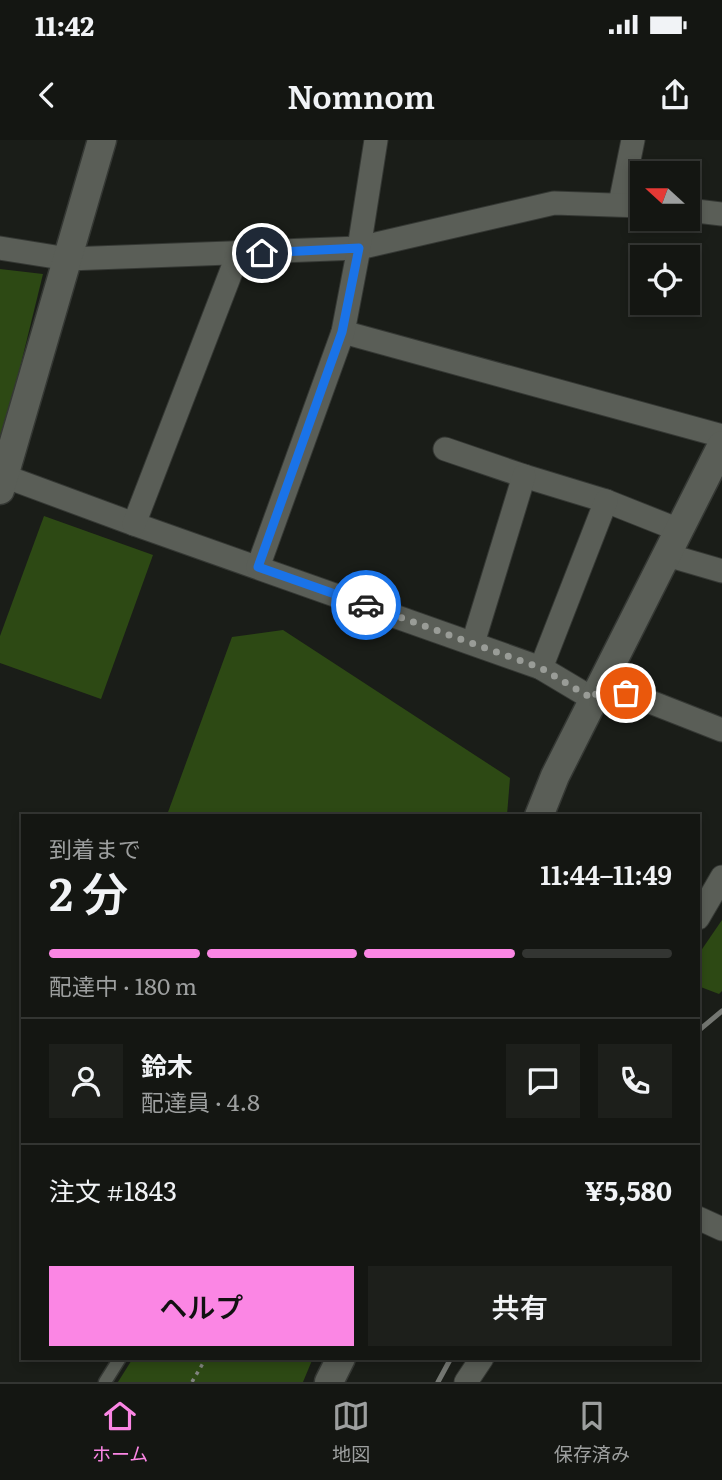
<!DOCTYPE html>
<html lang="ja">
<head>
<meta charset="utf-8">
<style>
	:root { --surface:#141612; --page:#1d1f1b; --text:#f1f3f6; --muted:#9d9f9f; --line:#333532; --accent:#fb86e4 }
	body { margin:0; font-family:Literata,"Noto Sans JP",serif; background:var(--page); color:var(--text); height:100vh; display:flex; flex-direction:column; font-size:26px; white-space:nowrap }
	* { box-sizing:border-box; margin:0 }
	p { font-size:23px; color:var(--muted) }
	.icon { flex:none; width:38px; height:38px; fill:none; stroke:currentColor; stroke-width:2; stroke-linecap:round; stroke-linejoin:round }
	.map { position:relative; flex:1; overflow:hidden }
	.sheet { position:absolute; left:21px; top:674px; width:679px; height:546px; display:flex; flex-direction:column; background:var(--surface); border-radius:0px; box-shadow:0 4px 10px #0003,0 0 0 2px var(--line) }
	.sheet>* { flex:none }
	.needle { width:46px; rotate:291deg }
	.buttons { position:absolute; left:630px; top:21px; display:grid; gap:14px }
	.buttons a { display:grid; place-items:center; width:70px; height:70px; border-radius:0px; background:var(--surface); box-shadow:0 4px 10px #0003,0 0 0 2px var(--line); font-size:35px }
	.pin { position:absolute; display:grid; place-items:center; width:60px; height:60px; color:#fff; margin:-30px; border:4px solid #fff; border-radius:50%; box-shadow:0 2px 7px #0007 }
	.courier { position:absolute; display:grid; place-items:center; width:70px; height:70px; margin:-35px; border:5px solid #1a73e8; border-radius:50%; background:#fff; color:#222; box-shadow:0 2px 9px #0007 }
	.overview em { font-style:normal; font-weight:600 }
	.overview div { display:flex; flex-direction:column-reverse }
	.overview { display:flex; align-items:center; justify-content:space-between; height:119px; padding:0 28px }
	h1 { font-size:46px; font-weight:600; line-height:52px }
	.bar { display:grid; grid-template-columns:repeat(4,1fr); gap:10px 7px; align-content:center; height:84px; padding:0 28px }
	.bar i { height:9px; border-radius:5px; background:var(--line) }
	.bar .current { background:var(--accent) }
	.bar p { grid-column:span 4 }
	.line { display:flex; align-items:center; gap:18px; padding:0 28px; border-top:2px solid var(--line) }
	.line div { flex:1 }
	.round { display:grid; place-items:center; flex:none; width:74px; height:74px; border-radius:0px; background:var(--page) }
	.cta { display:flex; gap:14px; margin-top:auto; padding:14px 28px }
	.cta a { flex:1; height:80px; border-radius:0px; background:var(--accent); color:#111; font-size:28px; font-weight:600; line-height:80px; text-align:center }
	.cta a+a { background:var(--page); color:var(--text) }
	.status { display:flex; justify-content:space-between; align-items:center; height:49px; padding:0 35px; background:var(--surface); direction:ltr }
	.status svg { height:19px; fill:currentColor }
	header { display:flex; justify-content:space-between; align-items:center; height:91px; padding:0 28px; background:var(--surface); font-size:32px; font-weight:600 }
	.menu { display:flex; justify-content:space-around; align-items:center; height:98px; border-top:2px solid var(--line); background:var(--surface); font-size:19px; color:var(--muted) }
	.menu a { display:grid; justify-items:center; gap:4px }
	.menu .current { color:var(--accent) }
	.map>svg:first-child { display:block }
</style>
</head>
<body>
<div class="status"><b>11:42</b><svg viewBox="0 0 49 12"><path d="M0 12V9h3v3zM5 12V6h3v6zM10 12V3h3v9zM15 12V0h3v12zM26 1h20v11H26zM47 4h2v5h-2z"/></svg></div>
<header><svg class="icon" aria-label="back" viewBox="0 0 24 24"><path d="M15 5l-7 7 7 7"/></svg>Nomnom<svg class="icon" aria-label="share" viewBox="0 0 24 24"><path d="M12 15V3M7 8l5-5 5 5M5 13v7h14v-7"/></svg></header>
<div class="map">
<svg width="722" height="1242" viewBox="0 0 722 1242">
	<rect width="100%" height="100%" fill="#1a1d18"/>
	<g fill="#2d4914">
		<polygon points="0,129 43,134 1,305 0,305"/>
		<polygon points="44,376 153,415 101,559 0,523 0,496"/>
		<polygon points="283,490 510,638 507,675 167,675 232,497"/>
		<polygon points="722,780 722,851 719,854 698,846 698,815"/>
		<polygon points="133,1218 313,1218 303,1242 118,1242"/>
	</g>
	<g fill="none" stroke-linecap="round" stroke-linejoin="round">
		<defs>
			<polyline id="service" points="105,1242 120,1218"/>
			<g id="minor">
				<polyline points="620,64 633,0"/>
				<polyline points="688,70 722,74"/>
				<polyline points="0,108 68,119 359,108 554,63 642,66"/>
				<polyline points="343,192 722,296"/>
				<polyline points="445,309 524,336 606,361 679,390"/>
				<polyline points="4,336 134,384 541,528 593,559"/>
				<polyline points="134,384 238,114"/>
				<polyline points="667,415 722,431"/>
				<polyline points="258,427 343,192 359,108 376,0"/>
				<polyline points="473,503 524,336"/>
				<polyline points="541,528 606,361"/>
				<polyline points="602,543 722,590"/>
				<polyline points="698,778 722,737"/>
				<polyline points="698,1078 722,1089"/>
				<polyline points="466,1242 482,1218"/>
			</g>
			<g id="tertiary">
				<polyline points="0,350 102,0"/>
				<polyline points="539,676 555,636 722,305"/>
				<polyline points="329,1242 341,1218"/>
			</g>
		</defs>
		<use href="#service" stroke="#353834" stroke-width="15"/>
		<use href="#minor" stroke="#353834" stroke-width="25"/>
		<use href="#tertiary" stroke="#353834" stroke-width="31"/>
		<polyline stroke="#81847f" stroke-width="3.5" stroke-dasharray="3.5 5" stroke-linecap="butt" points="192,1242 206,1218"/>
		<use href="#service" stroke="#5a5e57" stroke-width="12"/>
		<use href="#minor" stroke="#5a5e57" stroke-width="23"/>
		<use href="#tertiary" stroke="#5a5e57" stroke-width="28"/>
		<g stroke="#747772" stroke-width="5">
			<polyline points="698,891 722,871"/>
			<polyline points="438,1242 451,1218"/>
		</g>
	</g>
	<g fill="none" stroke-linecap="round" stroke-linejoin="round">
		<polyline stroke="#999c97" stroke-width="7" stroke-dasharray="0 12.6" points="366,465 541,528 593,559 602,543 626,553"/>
		<polyline stroke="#1a73e8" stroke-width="9" points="262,113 359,108 342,192 258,427 366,465"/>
	</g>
</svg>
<div class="buttons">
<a><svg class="needle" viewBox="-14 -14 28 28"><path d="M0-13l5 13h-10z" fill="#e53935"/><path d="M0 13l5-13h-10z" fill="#9d9f9f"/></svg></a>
<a><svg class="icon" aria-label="locate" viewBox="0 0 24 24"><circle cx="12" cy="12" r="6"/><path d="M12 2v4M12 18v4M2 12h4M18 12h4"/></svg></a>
</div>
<div class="pin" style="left:626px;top:553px;background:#ea580c"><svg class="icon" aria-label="bag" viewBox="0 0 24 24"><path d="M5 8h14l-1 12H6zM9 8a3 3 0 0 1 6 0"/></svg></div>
<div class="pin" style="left:262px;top:113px;background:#1f2937"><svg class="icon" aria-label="home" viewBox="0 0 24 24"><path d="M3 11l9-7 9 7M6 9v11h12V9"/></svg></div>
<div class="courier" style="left:366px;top:465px"><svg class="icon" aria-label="car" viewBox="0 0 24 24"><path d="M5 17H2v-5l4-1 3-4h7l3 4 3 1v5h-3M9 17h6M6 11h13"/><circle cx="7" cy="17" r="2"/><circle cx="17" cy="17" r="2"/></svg></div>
<section class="sheet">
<div class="overview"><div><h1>2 分</h1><p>到着まで</p></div><em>11:44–11:49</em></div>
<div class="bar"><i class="current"></i><i class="current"></i><i class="current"></i><i></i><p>配達中 · 180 m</p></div>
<div class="line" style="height:126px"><a class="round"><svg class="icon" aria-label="person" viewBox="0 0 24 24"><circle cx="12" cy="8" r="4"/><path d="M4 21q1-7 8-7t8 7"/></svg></a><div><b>鈴木</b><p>配達員 · 4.8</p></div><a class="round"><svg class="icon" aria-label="chat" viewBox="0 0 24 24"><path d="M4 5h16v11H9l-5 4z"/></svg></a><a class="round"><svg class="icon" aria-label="phone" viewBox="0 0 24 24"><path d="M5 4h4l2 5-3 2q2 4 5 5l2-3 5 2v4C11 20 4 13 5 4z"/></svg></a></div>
<div class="line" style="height:91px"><div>注文 #1843</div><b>¥5,580</b></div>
<div class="cta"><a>ヘルプ</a><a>共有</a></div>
</section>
</div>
<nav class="menu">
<a class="current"><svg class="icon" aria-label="home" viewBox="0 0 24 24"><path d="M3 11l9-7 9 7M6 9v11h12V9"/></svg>ホーム</a>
<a><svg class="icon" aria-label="map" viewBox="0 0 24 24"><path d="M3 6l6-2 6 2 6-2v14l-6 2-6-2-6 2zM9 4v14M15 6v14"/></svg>地図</a>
<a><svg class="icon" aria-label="saved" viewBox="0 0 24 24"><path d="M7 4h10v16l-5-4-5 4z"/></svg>保存済み</a>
</nav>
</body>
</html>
